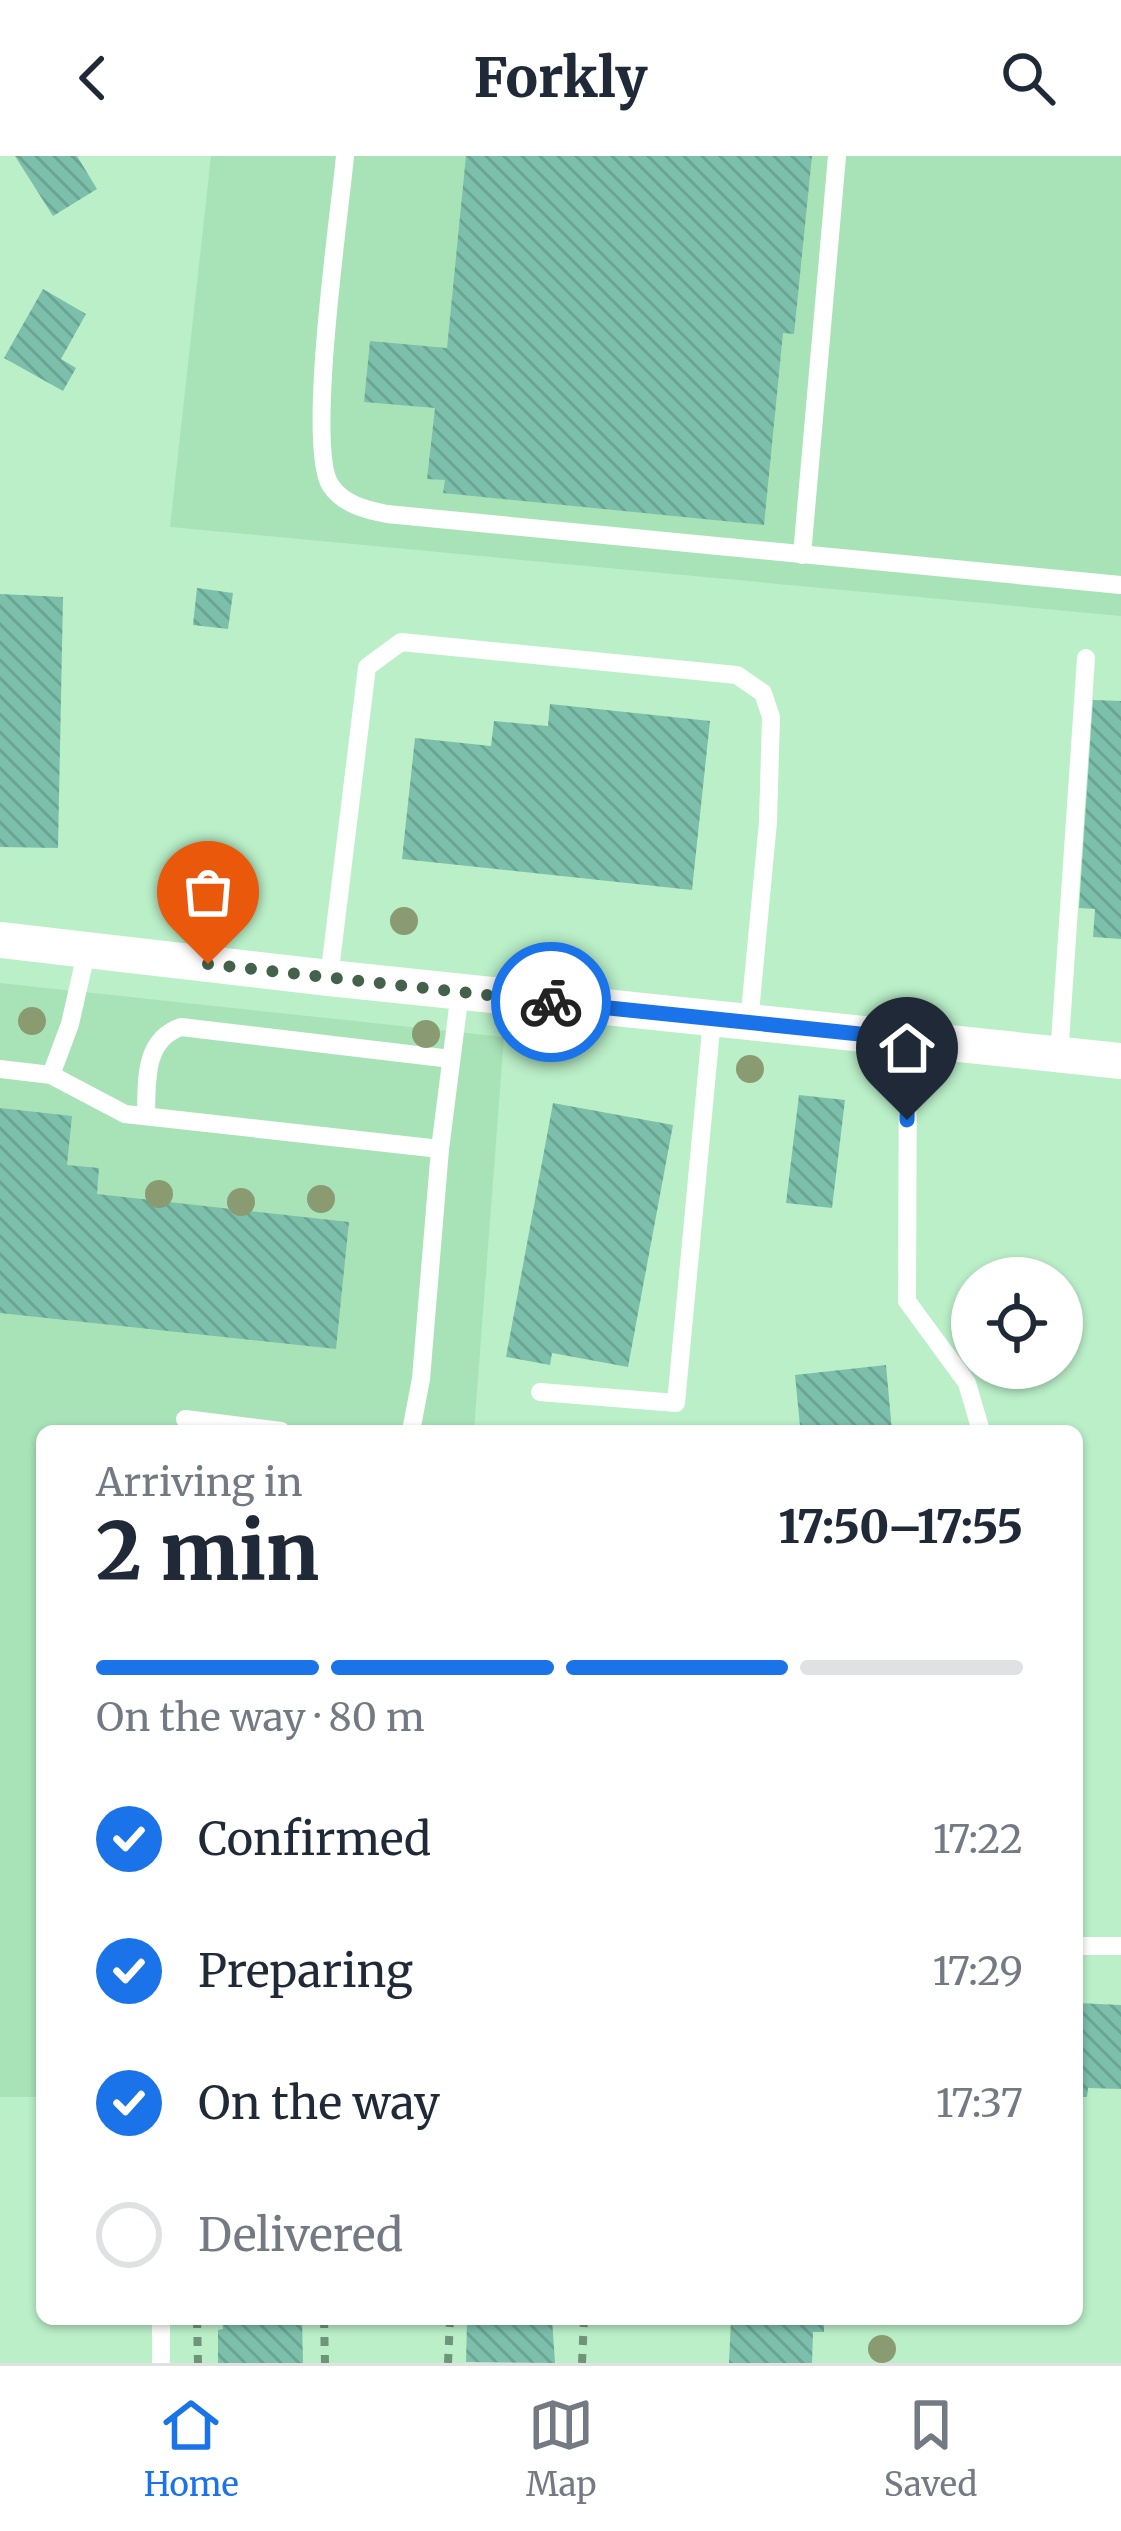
<!DOCTYPE html>
<html lang="en">
<head>
<meta charset="utf-8">
<style>
	:root { --surface:#fff; --page:#f2f2f3; --text:#1f2937; --muted:#747a83; --line:#e0e1e3; --accent:#1a73e8 }
	body { margin:0; font-family:Merriweather,serif; background:var(--page); color:var(--text); height:100vh; display:flex; flex-direction:column; font-size:45px; white-space:nowrap }
	* { box-sizing:border-box; margin:0 }
	p { font-size:39px; color:var(--muted) }
	.icon { flex:none; width:66px; height:66px; fill:none; stroke:currentColor; stroke-width:2; stroke-linecap:round; stroke-linejoin:round }
	.map { position:relative; flex:1; overflow:hidden }
	.details { position:absolute; left:36px; top:1269px; width:1047px; height:900px; display:flex; flex-direction:column; background:var(--surface); border-radius:18px; box-shadow:0 3px 9px #0004 }
	.details>* { flex:none }
	.controls { position:absolute; left:951px; top:1101px; display:grid; gap:24px }
	.controls a { display:grid; place-items:center; width:132px; height:132px; border-radius:50%; background:var(--surface); box-shadow:0 3px 9px #0004; font-size:60px }
	.pin { position:absolute; display:grid; place-items:center; width:102px; height:102px; color:#fff; margin:-123px -51px; border-radius:50% 50% 50% 0; rotate:-45deg; box-shadow:0 0 12px #0007 }
	.pin .icon { rotate:45deg }
	.courier { position:absolute; display:grid; place-items:center; width:120px; height:120px; margin:-60px; border:9px solid #1a73e8; border-radius:50%; background:#fff; color:#222; box-shadow:0 3px 15px #0007 }
	.head em { font-style:normal; font-weight:800 }
	.head div { display:flex; flex-direction:column-reverse }
	.head { display:flex; align-items:center; justify-content:space-between; height:204px; padding:0 60px }
	h1 { font-size:78px; font-weight:800; line-height:90px }
	.bar { display:grid; grid-template-columns:repeat(4,1fr); gap:18px 12px; align-content:center; height:144px; padding:0 60px }
	.bar i { height:15px; border-radius:9px; background:var(--line) }
	.bar .current { background:var(--accent) }
	.bar p { grid-column:span 4 }
	ol { padding:0 60px; list-style:none }
	li { display:flex; align-items:center; gap:36px; height:132px }
	li p { margin-inline-start:auto }
	li .icon { padding:12px; border-radius:50%; background:var(--accent); color:#fff; stroke-width:4 }
	li:last-child { color:var(--muted) }
	li i { width:66px; height:66px; border:6px solid var(--line); border-radius:50% }
	header { display:flex; justify-content:space-between; align-items:center; height:156px; padding:0 60px; background:var(--surface); font-size:54px; font-weight:800 }
	.tabs { display:flex; justify-content:space-around; align-items:center; height:168px; border-top:3px solid var(--line); background:var(--surface); font-size:33px; color:var(--muted) }
	.tabs a { display:grid; justify-items:center; gap:6px }
	.tabs .current { color:var(--accent) }
	.map>svg:first-child { display:block }
</style>
</head>
<body>
<header><svg class="icon" aria-label="back" viewBox="0 0 24 24"><path d="M15 5l-7 7 7 7"/></svg>Forkly<svg class="icon" aria-label="search" viewBox="0 0 24 24"><circle cx="10" cy="10" r="6"/><path d="M15 15l6 6"/></svg></header>
<div class="map">
<svg width="1121" height="2207" viewBox="0 0 1121 2207">
	<defs>
		<pattern id="building-back-hatch" width="6" height="6" patternUnits="userSpaceOnUse" patternTransform="scale(3)"><rect width="6" height="6" fill="#7cc0ab"/><path d="M-1 5l2 2M0 0l6 6M5-1l2 2" fill="none" stroke="#6aa492"/></pattern>
	</defs>
	<rect width="100%" height="100%" fill="#baefc8"/>
	<g fill="#a8e3b8">
		<polygon points="211,0 1121,0 1121,460 170,371"/>
		<polygon points="0,827 504,881 474,1275 42,1275 42,1941 0,1941"/>
	</g>
	<g fill="url(#building-back-hatch)">
		<polygon points="15,0 77,0 97,33 53,60"/>
		<polygon points="466,0 812,0 794,178 783,177 764,369 443,337 445,324 427,323 435,252 364,246 370,185 447,192"/>
		<polygon points="43,133 86,158 61,203 76,212 63,235 4,202"/>
		<polygon points="197,432 233,437 228,473 193,469"/>
		<polygon points="0,438 63,441 58,692 0,691"/>
		<polygon points="1093,544 1121,545 1121,783 1093,781 1095,753 1079,752"/>
		<polygon points="550,548 710,565 692,734 402,703 415,582 491,590 494,565 548,570"/>
		<polygon points="799,939 845,944 832,1052 786,1047"/>
		<polygon points="553,947 673,969 628,1211 552,1197 550,1209 506,1201"/>
		<polygon points="0,952 72,960 67,1009 99,1012 97,1038 349,1066 336,1193 0,1157"/>
		<polygon points="886,1209 892,1275 784,1275 784,1272 800,1270 795,1219"/>
		<polygon points="1077,1847 1121,1849 1121,1933 1088,1932 1087,1941 1077,1941"/>
		<polygon points="222,2163 302,2163 303,2207 218,2207 218,2174 223,2173"/>
		<polygon points="470,2163 552,2163 555,2207 466,2206 467,2166"/>
		<polygon points="731,2163 824,2163 824,2176 813,2176 812,2207 729,2207"/>
	</g>
	<g fill="none" stroke-linecap="round" stroke-linejoin="round">
		<g stroke="#6e9579" stroke-width="8" stroke-dasharray="9 9" stroke-linecap="butt">
			<polyline points="197,2163 198,2207"/>
			<polyline points="324,2163 325,2207"/>
			<polyline points="448,2207 450,2163"/>
			<polyline points="582,2207 584,2163"/>
		</g>
		<g stroke="#fff" stroke-width="18">
			<path d="M 345,0 C 340,56 305,293 331,330 C 343,348 366,354 387,358 L 1121,429"/>
			<polyline points="802,399 837,0"/>
			<polyline points="329,822 367,511 401,486 737,519 763,537 771,561 768,666 749,867"/>
			<polyline points="908,883 907,1145 967,1227 981,1275"/>
			<polyline points="1059,900 1086,502"/>
			<polyline points="0,913 51,919 70,868 87,793"/>
			<polyline points="51,919 125,958 440,993"/>
			<path d="M 146,960 C 147,926 143,884 181,871 L 451,903"/>
			<polyline points="540,1236 676,1247 712,863"/>
			<polyline points="185,1263 281,1275"/>
			<polyline points="411,1275 421,1223 440,993 460,836"/>
			<polyline points="1077,1790 1121,1790"/>
			<polyline points="161,2163 161,2207"/>
		</g>
		<polyline stroke="#fff" stroke-width="36" points="0,784 329,822 1121,905"/>
	</g>
	<g fill="#8a9b71">
		<circle cx="404" cy="765" r="14"/>
		<circle cx="32" cy="865" r="14"/>
		<circle cx="426" cy="878" r="14"/>
		<circle cx="750" cy="913" r="14"/>
		<circle cx="159" cy="1038" r="14"/>
		<circle cx="321" cy="1043" r="14"/>
		<circle cx="241" cy="1046" r="14"/>
		<circle cx="882" cy="2193" r="14"/>
	</g>
	<g fill="none" stroke-linecap="round" stroke-linejoin="round">
		<polyline stroke="#43614b" stroke-width="12" stroke-dasharray="0 21.6" points="208,808 551,846"/>
		<polyline stroke="#1a73e8" stroke-width="15" points="551,846 908,883 907,964"/>
	</g>
</svg>
<div class="controls">
<a><svg class="icon" aria-label="locate" viewBox="0 0 24 24"><circle cx="12" cy="12" r="6"/><path d="M12 2v4M12 18v4M2 12h4M18 12h4"/></svg></a>
</div>
<div class="pin" style="left:208px;top:808px;background:#ea580c"><svg class="icon" aria-label="bag" viewBox="0 0 24 24"><path d="M5 8h14l-1 12H6zM9 8a3 3 0 0 1 6 0"/></svg></div>
<div class="pin" style="left:907px;top:964px;background:#1f2937"><svg class="icon" aria-label="home" viewBox="0 0 24 24"><path d="M3 11l9-7 9 7M6 9v11h12V9"/></svg></div>
<div class="courier" style="left:551px;top:846px"><svg class="icon" aria-label="bike" viewBox="0 0 24 24"><circle cx="6" cy="16" r="4"/><circle cx="18" cy="16" r="4"/><path d="M6 16l4-8h5l3 8M10 8l3 8H6M13 5h3"/></svg></div>
<section class="details">
<div class="head"><div><h1>2 min</h1><p>Arriving in</p></div><em>17:50–17:55</em></div>
<div class="bar"><i class="current"></i><i class="current"></i><i class="current"></i><i></i><p>On the way · 80 m</p></div>
<ol>
<li><svg class="icon" aria-label="check" viewBox="0 0 24 24"><path d="M5 12l5 5 9-10"/></svg>Confirmed<p>17:22</p></li>
<li><svg class="icon" aria-label="check" viewBox="0 0 24 24"><path d="M5 12l5 5 9-10"/></svg>Preparing<p>17:29</p></li>
<li><svg class="icon" aria-label="check" viewBox="0 0 24 24"><path d="M5 12l5 5 9-10"/></svg>On the way<p>17:37</p></li>
<li><i></i>Delivered</li>
</ol>
</section>
</div>
<nav class="tabs">
<a class="current"><svg class="icon" aria-label="home" viewBox="0 0 24 24"><path d="M3 11l9-7 9 7M6 9v11h12V9"/></svg>Home</a>
<a><svg class="icon" aria-label="map" viewBox="0 0 24 24"><path d="M3 6l6-2 6 2 6-2v14l-6 2-6-2-6 2zM9 4v14M15 6v14"/></svg>Map</a>
<a><svg class="icon" aria-label="saved" viewBox="0 0 24 24"><path d="M7 4h10v16l-5-4-5 4z"/></svg>Saved</a>
</nav>
</body>
</html>
